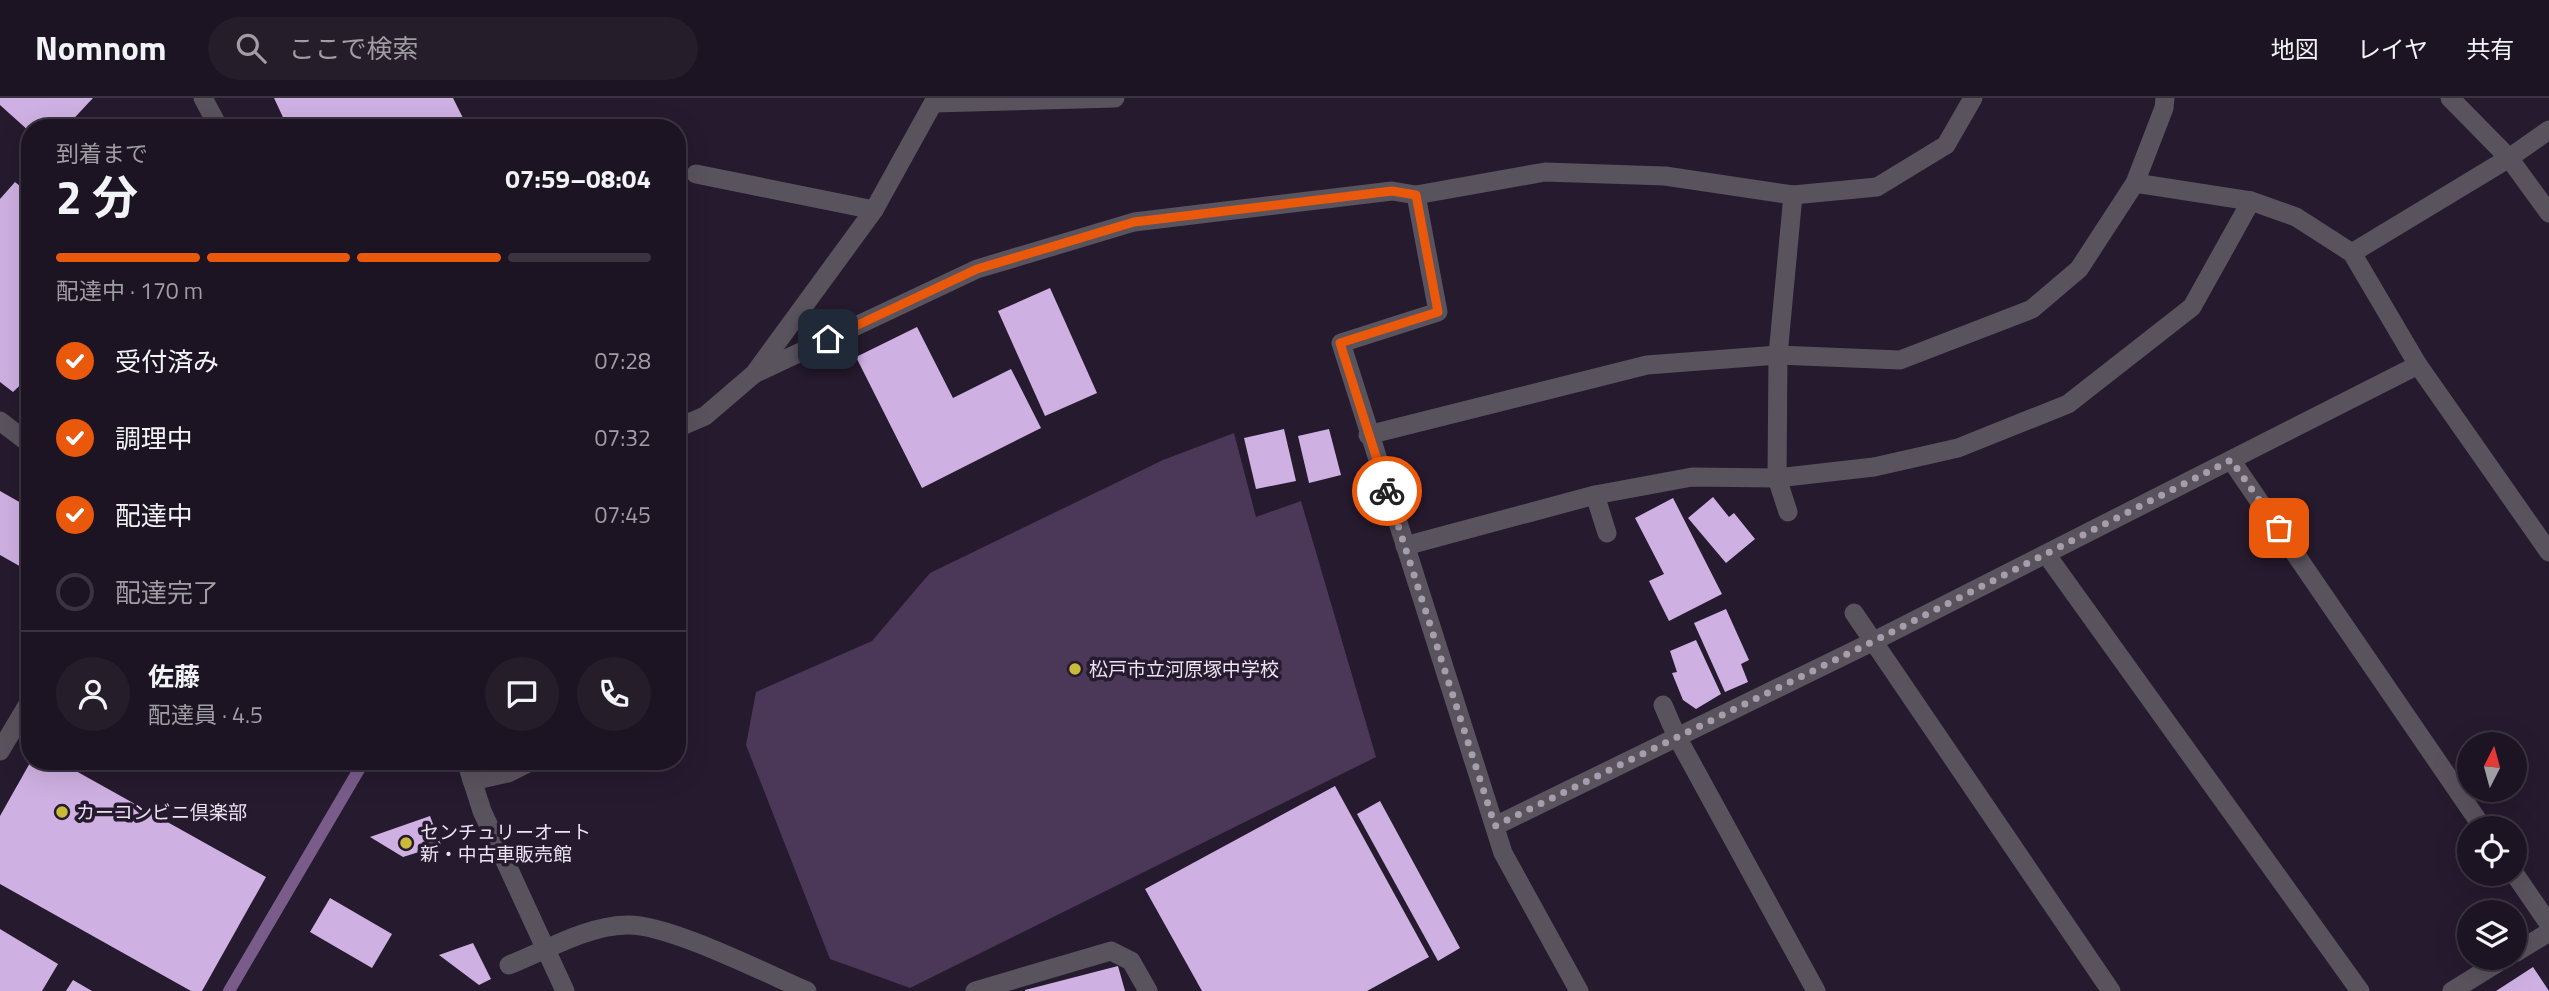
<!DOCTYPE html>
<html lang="ja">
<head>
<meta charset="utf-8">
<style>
	:root { --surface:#1c1422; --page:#251d2a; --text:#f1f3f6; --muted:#a09ea5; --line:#3a3340; --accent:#ea580c }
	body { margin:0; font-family:"Titillium Web","Noto Sans JP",sans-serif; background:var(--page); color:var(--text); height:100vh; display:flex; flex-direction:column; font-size:26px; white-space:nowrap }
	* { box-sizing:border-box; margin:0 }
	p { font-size:23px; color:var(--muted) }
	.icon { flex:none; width:38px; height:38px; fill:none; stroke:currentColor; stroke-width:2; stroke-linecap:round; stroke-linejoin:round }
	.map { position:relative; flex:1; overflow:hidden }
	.drawer { position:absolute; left:21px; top:21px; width:665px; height:651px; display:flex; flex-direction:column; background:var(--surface); border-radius:28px; box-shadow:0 7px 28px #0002,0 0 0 2px var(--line) }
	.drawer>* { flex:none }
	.needle { width:46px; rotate:6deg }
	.buttons { position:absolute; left:2457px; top:634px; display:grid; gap:14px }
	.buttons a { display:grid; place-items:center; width:70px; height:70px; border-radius:50%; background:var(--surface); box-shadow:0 7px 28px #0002,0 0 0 2px var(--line); font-size:35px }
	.pin { position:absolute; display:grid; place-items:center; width:60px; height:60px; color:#fff; margin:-30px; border-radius:14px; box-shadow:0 4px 10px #0006 }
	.courier { position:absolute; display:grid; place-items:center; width:70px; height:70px; margin:-35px; border:5px solid #ea580c; border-radius:50%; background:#fff; color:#222; box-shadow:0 2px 9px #0007 }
	.headline em { font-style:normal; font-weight:700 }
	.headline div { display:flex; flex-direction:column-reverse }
	.headline { display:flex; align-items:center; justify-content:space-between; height:119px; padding:0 35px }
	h1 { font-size:46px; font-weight:700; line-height:52px }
	.bar { display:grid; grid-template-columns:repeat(4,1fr); gap:10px 7px; align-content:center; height:84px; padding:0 35px }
	.bar i { height:9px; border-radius:5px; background:var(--line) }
	.bar .active { background:var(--accent) }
	.bar p { grid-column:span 4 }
	.line { display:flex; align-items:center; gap:18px; padding:0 35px; border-top:2px solid var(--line) }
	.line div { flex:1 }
	.round { display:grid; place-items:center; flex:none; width:74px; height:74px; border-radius:37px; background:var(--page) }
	ol { padding:0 35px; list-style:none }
	li { display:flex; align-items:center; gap:21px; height:77px }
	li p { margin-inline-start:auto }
	li .icon { padding:7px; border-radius:50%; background:var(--accent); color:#fff; stroke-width:4 }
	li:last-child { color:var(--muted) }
	li i { width:38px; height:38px; border:4px solid var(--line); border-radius:50% }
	header { display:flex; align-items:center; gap:42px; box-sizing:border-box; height:98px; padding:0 35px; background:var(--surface); border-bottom:2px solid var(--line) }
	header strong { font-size:33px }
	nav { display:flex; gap:38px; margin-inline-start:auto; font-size:24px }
	.search { width:490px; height:63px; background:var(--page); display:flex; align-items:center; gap:18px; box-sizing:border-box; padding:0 24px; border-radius:38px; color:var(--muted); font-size:26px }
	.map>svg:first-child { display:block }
</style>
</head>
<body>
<header>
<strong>Nomnom</strong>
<div class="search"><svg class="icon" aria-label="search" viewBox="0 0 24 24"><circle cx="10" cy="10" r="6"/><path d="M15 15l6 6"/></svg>ここで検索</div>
<nav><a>地図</a><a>レイヤ</a><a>共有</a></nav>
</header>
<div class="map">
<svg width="2549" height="893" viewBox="0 0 2549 893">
	<rect width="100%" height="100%" fill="#261a2e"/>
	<polygon fill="#4b3757" points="1234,335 1256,419 1301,403 1376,659 910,890 830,861 746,647 756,594 872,543 930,475 1163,362"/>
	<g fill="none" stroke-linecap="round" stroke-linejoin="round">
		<polyline stroke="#795c8a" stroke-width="12" points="229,893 364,663"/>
	</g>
	<g fill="#cfb0e3">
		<polygon points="0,0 93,0 65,30 30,30 30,34 0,7"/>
		<polygon points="274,0 453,0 468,30 288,30"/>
		<polygon points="15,84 30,96 30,278 13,294 0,284 0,101"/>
		<polygon points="1050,190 1097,295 1045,318 998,213"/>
		<polygon points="917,229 953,300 1011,271 1041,330 922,390 856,259"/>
		<polygon points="1284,331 1296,383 1256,391 1244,340"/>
		<polygon points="1329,331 1341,377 1309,385 1298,338"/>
		<polygon points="0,393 30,410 30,459 23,470 0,457"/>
		<polygon points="1713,399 1729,419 1734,415 1755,441 1726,465 1688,420"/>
		<polygon points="1673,400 1722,496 1669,523 1649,483 1664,476 1635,420"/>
		<polygon points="1726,511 1749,562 1741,566 1748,584 1725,594 1694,525"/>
		<polygon points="1696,542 1721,596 1696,611 1683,602 1672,575 1677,574 1670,553"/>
		<polygon points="31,663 58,663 266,779 202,893 191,893 0,786 0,718"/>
		<polygon points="1335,688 1429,859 1367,893 1202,893 1145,791"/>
		<polygon points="1380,703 1460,850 1438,863 1357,716"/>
		<polygon points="430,718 441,747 403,759 370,739"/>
		<polygon points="330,800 392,836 372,870 310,834"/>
		<polygon points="0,831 58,866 42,893 0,893"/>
		<polygon points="473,845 491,881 479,887 439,857"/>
		<polygon points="1118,868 1125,893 1025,893 1025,892"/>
		<polygon points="2533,869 2549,893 2496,893"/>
		<polygon points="73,882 92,893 66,893"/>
	</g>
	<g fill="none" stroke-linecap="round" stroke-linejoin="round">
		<g stroke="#59535d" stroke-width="19">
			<polyline points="2352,155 2509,60 2549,32"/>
			<polyline points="472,683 508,675 532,663"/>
			<path d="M 509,867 C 545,853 586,828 626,827 C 667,825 765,875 807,893"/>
			<polyline points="975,893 1111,853 1131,863 1148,893"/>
		</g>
		<g stroke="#59535d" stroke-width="19">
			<polyline points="2450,0 2509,60 2549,115"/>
			<polyline points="934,5 1115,0"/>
			<polyline points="696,76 874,112"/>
			<polyline points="2135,85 2251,103 2296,119 2352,155 2418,267 2549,454"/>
			<polyline points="1416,97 1545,74 1665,78 1793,97 1877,89 1946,47 1973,0"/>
			<polyline points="754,276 977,171 1134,124 1392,93 1416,97 1438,214 1341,245 1503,755 1579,893"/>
			<polyline points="0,323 30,346"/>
			<polyline points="677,330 705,318 754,276 874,112 936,0"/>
			<polyline points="1368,337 1647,267 1778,257 1900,262 2032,211 2079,171 2135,85 2164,10 2165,0"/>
			<polyline points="2231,362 2483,730"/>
			<polyline points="1595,397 1607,435"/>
			<polyline points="1788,414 1777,380 1778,257 1793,97"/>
			<polyline points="1405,448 1595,397 1692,379 1777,380 1874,369 1958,350 2068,306 2192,209 2251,103"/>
			<polyline points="2046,456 2360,893"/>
			<polyline points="1854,515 2111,893"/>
			<polyline points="1663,607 1676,637 1816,893"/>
			<polyline points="0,653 30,603"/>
			<polyline points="1495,728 1872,544 2418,267"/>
			<polyline points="2514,775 2549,826"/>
			<polyline points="2515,855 2549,834"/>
			<polyline points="2452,893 2507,859"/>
		</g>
		<g stroke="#59535d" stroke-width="19">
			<polyline points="203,0 219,30"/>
			<polyline points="466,663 482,713 565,893"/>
		</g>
	</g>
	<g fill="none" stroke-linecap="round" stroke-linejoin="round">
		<polyline stroke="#a69dad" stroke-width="7" stroke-dasharray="0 12.6" points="1387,393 1495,728 1872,544 2231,362 2279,430"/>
		<polyline stroke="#ea580c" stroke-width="9" points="828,241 977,171 1134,124 1392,93 1416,97 1438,214 1340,245 1387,393"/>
	</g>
	<g fill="#caba3a" stroke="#261a2e" stroke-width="2.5">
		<circle cx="1075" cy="571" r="7"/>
		<circle cx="62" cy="714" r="7"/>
		<circle cx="406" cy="745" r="7"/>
	</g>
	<g text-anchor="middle" stroke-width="7" stroke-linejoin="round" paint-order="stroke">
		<g font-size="19" fill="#ebe3f1" stroke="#261a2e" text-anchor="start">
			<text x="1089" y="578">松戸市立河原塚中学校</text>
			<text x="76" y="721">カーコンビニ倶楽部</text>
			<text x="420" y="741">センチュリーオート<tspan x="420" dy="22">新・中古車販売館</tspan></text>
		</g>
	</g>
</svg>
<div class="buttons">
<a><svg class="needle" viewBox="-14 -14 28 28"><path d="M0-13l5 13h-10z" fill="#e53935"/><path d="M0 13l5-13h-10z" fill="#a09ea5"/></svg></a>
<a><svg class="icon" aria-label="locate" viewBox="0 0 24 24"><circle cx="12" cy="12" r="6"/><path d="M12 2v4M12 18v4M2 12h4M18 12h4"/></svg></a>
<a><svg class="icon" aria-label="layers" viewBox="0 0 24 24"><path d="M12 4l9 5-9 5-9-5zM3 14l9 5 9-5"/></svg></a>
</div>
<div class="pin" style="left:2279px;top:430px;background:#ea580c"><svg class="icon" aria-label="bag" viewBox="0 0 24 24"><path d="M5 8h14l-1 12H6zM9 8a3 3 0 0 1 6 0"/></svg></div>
<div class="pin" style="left:828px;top:241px;background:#1f2937"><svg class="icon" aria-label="home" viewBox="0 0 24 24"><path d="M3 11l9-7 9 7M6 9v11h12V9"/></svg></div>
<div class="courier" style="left:1387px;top:393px"><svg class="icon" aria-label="bike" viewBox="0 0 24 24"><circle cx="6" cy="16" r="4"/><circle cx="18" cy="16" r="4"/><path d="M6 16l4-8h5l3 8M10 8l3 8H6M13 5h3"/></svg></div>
<section class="drawer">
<div class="headline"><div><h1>2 分</h1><p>到着まで</p></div><em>07:59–08:04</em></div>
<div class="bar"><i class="active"></i><i class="active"></i><i class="active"></i><i></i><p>配達中 · 170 m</p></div>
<ol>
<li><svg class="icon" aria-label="check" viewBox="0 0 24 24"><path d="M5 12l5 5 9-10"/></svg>受付済み<p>07:28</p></li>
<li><svg class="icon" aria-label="check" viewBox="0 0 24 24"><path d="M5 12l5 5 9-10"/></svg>調理中<p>07:32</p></li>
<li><svg class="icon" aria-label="check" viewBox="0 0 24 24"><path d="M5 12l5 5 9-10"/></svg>配達中<p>07:45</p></li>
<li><i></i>配達完了</li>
</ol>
<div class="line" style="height:126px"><a class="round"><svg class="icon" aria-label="person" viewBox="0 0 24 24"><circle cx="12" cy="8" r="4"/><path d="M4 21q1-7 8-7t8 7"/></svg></a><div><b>佐藤</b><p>配達員 · 4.5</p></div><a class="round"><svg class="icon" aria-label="chat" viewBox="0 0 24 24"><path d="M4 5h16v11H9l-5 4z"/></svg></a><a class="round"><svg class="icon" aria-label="phone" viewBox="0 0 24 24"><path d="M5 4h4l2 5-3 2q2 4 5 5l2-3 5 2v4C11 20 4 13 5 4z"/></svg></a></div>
</section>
</div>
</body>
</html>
